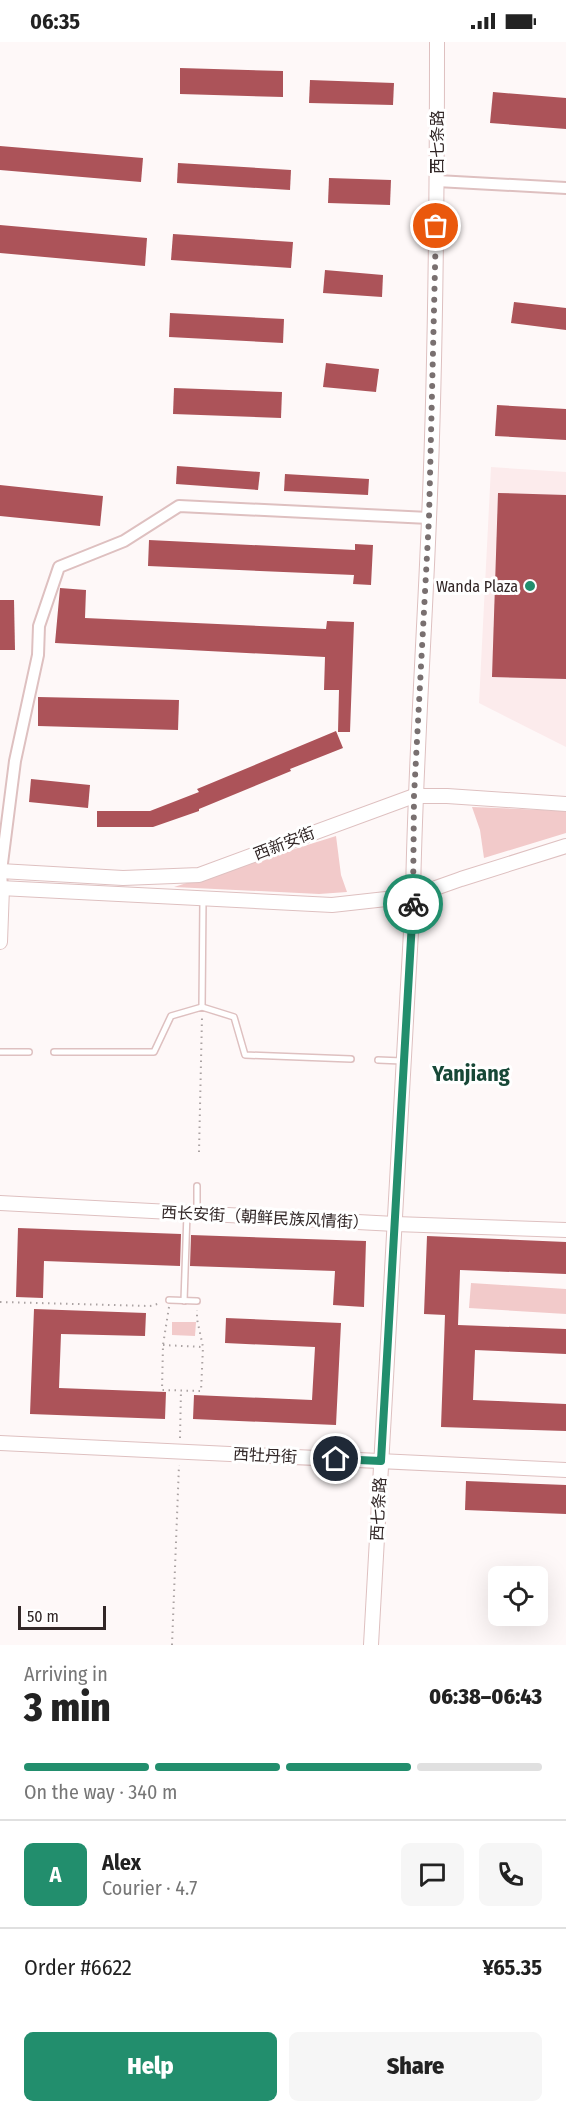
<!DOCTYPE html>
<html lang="en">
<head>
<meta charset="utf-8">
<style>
	:root { --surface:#fff; --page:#f6f6f6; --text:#222; --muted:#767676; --line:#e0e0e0; --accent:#228e6d }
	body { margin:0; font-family:"Fira Sans Condensed","Noto Sans SC",sans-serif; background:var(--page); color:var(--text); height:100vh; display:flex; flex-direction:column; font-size:22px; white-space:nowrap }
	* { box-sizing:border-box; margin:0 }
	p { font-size:20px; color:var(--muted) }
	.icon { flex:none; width:33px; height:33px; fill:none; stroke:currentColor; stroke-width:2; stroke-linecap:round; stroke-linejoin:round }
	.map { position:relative; height:1603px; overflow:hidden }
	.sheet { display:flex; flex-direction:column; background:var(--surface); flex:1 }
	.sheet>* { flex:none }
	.buttons { position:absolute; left:488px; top:1524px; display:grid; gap:12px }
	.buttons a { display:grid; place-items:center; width:60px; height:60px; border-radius:9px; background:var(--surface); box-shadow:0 6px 24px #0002; font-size:30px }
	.scale { position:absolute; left:18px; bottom:15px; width:88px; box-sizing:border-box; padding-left:6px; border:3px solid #322727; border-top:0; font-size:16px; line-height:21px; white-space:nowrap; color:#322727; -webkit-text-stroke:4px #fff; paint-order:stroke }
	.pin { position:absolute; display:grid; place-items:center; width:51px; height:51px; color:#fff; margin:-26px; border:3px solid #fff; border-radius:50%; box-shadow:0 2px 6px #0007 }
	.courier { position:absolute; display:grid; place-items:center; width:60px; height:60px; margin:-30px; border:4px solid #228e6d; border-radius:50%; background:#fff; color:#222; box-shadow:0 2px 8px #0007 }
	.head em { font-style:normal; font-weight:800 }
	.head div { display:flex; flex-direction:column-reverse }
	.head { display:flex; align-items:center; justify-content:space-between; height:102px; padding:0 24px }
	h1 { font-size:39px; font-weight:800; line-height:45px }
	.bar { display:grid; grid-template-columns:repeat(4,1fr); gap:9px 6px; align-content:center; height:72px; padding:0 24px }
	.bar i { height:8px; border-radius:4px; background:var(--line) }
	.bar .selected { background:var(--accent) }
	.bar p { grid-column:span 4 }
	.line { display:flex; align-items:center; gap:15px; padding:0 24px; border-top:2px solid var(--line) }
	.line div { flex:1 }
	.round { display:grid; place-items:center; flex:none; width:63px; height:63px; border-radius:9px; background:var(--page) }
	.cta { display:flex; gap:12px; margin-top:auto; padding:12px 24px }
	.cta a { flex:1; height:69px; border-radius:9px; background:var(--accent); color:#fff; font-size:24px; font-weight:800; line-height:69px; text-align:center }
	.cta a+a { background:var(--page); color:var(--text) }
	.status { display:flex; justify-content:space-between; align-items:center; height:42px; padding:0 30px; background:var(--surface); direction:ltr }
	.status svg { height:16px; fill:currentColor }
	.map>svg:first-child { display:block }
</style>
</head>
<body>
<div class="status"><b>06:35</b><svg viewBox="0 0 49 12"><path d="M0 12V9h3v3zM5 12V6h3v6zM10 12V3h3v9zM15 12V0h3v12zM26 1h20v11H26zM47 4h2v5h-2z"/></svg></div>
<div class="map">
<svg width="566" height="1603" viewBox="0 0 566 1603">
	<rect width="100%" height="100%" fill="#fef8f8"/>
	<polygon fill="#fcebec" points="491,425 566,430 566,705 479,661"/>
	<g fill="#f2caca">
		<polygon points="472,765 566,769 566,791 484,816 480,788"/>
		<polygon points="336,794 341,833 347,850 319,852 174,845"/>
		<polygon points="471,1241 566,1247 566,1272 469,1266"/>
		<polygon points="172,1280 196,1280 195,1294 172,1293"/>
	</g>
	<g fill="#ac5359">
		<polygon points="180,26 283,29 283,55 180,52"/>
		<polygon points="310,38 394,41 393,63 309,61"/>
		<polygon points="493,50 566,56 566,87 490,81"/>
		<polygon points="0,104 143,116 141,140 0,128"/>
		<polygon points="178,121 291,128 290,148 177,141"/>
		<polygon points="329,136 391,138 390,163 328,161"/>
		<polygon points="0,183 147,196 145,224 0,211"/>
		<polygon points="173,192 293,200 291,226 171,218"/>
		<polygon points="325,228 383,233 382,255 323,251"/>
		<polygon points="514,260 566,266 566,288 511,281"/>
		<polygon points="170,271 284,277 283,301 169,295"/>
		<polygon points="326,321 379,327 376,350 323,345"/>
		<polygon points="174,346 282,350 281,376 173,372"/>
		<polygon points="497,363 566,367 566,398 495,394"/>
		<polygon points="177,424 260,430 258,448 176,442"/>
		<polygon points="285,432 369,437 368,453 284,449"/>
		<polygon points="0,443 103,454 100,484 0,474"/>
		<polygon points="498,451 566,453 566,637 492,635"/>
		<polygon points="149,498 355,508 355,502 373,503 371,543 353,542 354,533 148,524"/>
		<polygon points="60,546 86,548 85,576 326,587 327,579 354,580 350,690 338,690 339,648 324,648 325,615 55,601"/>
		<polygon points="0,558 14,558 15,608 0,608"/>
		<polygon points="38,655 179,658 178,688 38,684"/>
		<polygon points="336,689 343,706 290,727 291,729 199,767 199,769 153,785 97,785 97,769 150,769 199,750 197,747"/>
		<polygon points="31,737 90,743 88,766 29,760"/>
		<polygon points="18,1186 181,1192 180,1224 44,1219 43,1256 16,1255"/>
		<polygon points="191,1193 366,1199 364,1265 333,1263 335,1229 190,1224"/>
		<polygon points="427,1194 566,1200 566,1232 460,1228 458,1283 566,1287 566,1312 475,1308 473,1358 566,1362 566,1389 441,1385 445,1273 424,1272"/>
		<polygon points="34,1267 146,1271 145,1294 61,1292 59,1346 166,1350 165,1377 30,1372"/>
		<polygon points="226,1276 341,1281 336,1383 193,1377 194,1353 312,1358 315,1305 225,1301"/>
		<polygon points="466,1439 566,1443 566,1472 465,1468"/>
	</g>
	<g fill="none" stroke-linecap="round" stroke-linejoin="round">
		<defs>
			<g id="lane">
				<polyline points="202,965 203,858"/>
				<polyline points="0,1010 29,1010"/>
				<polyline points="54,1010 154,1010 171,974 202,965 234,975 245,1013 351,1017"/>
				<polyline points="378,1018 402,1019"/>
				<polyline points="197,1170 197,1144"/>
				<polyline points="169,1258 197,1259"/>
				<polyline points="184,1259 187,1171"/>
			</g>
			<g id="street">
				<polyline points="437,139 566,146"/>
				<polyline points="2,846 1,829 15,719 38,613 39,584 59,525 124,499 179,464 429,476"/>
			</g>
			<g id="secondary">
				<polyline points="0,829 123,836 199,833 414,754 447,754 566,762"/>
				<polyline points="0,846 332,863 413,854 461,837 566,804"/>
				<polyline points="0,900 2,846"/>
				<polyline points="0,1161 395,1182 566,1188"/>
				<polyline points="0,1401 566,1428"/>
				<path d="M 371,1603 L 413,854 C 415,728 424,603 429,477 C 436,318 437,159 437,0"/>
			</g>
		</defs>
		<use href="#lane" stroke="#dec0c0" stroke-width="8"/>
		<use href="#street" stroke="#dec0c0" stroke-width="14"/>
		<use href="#secondary" stroke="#dec0c0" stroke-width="16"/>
		<g stroke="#aba3a3" stroke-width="2" stroke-dasharray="1.5 4.5" stroke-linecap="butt">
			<polyline points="199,1110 202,975"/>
			<polyline points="0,1260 150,1264 161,1261"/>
			<polyline points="169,1265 163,1303 162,1348 201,1349 203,1305 197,1277 197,1268"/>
			<polyline points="163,1303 202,1305"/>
			<polyline points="180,1396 181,1348"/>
			<polyline points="172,1603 179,1423"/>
		</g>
		<use href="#lane" stroke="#fff" stroke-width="5"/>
		<use href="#street" stroke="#fff" stroke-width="10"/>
		<use href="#secondary" stroke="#fff" stroke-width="14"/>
	</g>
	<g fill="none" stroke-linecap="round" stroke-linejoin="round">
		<polyline stroke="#797070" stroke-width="6" stroke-dasharray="0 10.8" points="413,862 414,754 429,476 436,184"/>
		<polyline stroke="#228e6d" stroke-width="8" points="336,1417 381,1419 413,862"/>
	</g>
	<circle fill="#228e6d" stroke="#fff" stroke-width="2" cx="530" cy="544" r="6"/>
	<g text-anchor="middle" stroke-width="6" stroke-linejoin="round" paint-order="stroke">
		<g font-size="16" fill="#322727" stroke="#fff">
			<text transform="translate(437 100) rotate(-90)" y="6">西七条路</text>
			<text transform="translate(284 801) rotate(-21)" y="6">西新安街</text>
			<text transform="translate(265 1175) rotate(3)" y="6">西长安街（朝鲜民族风情街）</text>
			<text transform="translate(265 1413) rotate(3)" y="6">西牡丹街</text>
			<text transform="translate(378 1467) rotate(-87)" y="6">西七条路</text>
		</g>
		<g font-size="16" fill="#322727" stroke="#fff" text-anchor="end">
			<text x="518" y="550">Wanda Plaza</text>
		</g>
		<g font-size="22" font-weight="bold" fill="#174837" stroke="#fff">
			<text x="471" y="1039">Yanjiang</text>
		</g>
	</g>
</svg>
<div class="buttons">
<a><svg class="icon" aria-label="locate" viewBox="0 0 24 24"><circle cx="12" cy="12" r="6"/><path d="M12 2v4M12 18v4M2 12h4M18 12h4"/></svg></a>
</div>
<div class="scale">50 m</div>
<div class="pin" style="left:436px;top:184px;background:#ea580c"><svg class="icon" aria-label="bag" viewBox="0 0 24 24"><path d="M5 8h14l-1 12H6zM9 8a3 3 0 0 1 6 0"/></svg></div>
<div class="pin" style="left:336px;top:1417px;background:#1f2937"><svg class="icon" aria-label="home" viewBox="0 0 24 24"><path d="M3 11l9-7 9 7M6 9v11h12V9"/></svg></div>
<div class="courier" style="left:413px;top:862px"><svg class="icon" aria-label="bike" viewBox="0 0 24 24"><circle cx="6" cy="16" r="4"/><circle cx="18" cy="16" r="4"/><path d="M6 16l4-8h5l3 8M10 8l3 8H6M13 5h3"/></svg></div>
</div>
<section class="sheet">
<div class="head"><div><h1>3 min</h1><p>Arriving in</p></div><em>06:38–06:43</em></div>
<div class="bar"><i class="selected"></i><i class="selected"></i><i class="selected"></i><i></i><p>On the way · 340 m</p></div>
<div class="line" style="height:108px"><b class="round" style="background:var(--accent);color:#fff">A</b><div><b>Alex</b><p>Courier · 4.7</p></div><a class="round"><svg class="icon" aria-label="chat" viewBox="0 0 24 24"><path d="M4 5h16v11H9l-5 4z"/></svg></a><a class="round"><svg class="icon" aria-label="phone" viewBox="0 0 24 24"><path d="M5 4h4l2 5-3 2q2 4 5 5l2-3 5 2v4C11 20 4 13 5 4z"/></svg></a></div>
<div class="line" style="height:78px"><div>Order #6622</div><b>¥65.35</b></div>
<div class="cta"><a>Help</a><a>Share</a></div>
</section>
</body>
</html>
